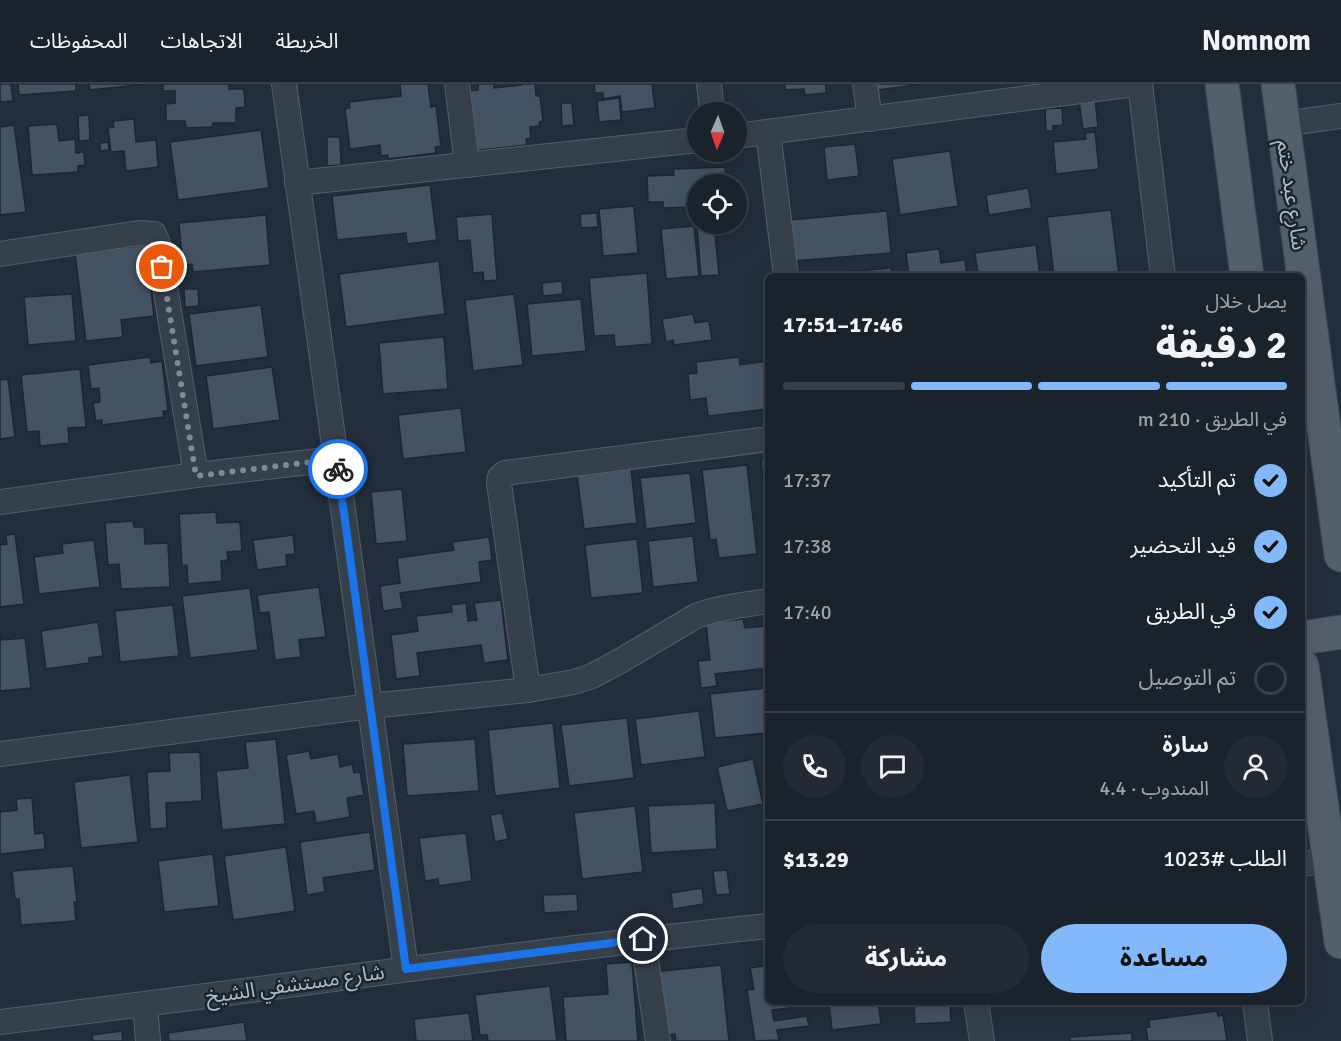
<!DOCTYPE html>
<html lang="ar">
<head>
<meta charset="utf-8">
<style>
	:root { --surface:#1a222c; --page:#232a34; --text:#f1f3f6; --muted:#9fa4a9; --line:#383f48; --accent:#83b8fa }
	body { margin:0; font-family:Signika,"Noto Sans Arabic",sans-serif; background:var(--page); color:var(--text); direction:rtl; height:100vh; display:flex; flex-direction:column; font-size:22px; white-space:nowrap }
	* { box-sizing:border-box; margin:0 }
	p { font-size:20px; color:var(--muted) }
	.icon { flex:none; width:33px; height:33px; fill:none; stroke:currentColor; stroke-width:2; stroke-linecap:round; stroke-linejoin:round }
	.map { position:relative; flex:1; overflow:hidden; direction:ltr }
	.details { position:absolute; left:765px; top:189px; width:540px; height:732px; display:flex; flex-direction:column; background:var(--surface); border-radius:9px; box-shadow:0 6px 24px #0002,0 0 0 2px var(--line); direction:rtl }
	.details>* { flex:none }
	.needle { width:39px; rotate:182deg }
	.tools { position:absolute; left:687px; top:18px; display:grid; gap:12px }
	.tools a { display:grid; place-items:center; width:60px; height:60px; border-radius:50%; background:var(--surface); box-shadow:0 6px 24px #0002,0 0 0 2px var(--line); font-size:30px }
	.pin { position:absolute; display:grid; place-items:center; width:51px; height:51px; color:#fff; margin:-26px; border:3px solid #fff; border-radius:50%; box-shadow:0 2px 6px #0007 }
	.courier { position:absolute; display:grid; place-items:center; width:60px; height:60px; margin:-30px; border:4px solid #1a73e8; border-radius:50%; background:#fff; color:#222; box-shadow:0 2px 8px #0007 }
	.summary em { font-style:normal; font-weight:800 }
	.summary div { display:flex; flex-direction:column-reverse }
	.summary { display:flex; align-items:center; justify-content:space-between; height:102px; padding:0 18px }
	h1 { font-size:39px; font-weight:800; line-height:45px }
	.bar { display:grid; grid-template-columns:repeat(4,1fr); gap:9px 6px; align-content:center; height:72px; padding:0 18px }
	.bar i { height:8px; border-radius:4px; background:var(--line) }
	.bar .current { background:var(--accent) }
	.bar p { grid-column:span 4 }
	.line { display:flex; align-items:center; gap:15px; padding:0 18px; border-top:2px solid var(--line) }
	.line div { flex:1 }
	.round { display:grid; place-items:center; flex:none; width:63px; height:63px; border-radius:32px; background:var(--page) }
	ol { padding:0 18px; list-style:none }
	li { display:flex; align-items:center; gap:18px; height:66px }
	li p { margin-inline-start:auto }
	li .icon { padding:6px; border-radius:50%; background:var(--accent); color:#111; stroke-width:4 }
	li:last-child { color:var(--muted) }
	li i { width:33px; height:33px; border:3px solid var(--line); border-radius:50% }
	.action { display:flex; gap:12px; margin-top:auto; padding:12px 18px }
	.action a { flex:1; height:69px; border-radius:36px; background:var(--accent); color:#111; font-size:24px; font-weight:800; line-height:69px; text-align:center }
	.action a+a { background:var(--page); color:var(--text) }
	header { display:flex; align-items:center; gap:36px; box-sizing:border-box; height:84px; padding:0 30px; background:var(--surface); border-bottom:2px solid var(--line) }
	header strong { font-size:28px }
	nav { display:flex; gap:33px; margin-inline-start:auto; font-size:21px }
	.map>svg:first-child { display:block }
</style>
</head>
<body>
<header>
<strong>Nomnom</strong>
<nav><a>الخريطة</a><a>الاتجاهات</a><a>المحفوظات</a></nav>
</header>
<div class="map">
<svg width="1341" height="957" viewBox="0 0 1341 957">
	<rect width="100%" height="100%" fill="#222e3b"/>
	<g fill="#445362" stroke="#1d2732" stroke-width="1.5">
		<polygon points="0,0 11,0 13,17 0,18"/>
		<polygon points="18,0 76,0 76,7 19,11"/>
		<polygon points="89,0 147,0 90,6"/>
		<polygon points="163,0 229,0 229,5 244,5 245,23 236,24 236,39 213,39 212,43 186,44 185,37 166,37 166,20 175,19 175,7 163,7"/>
		<polygon points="400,0 428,0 431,23 436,22 441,62 435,63 436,69 388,75 388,71 381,72 380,61 350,65 345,25 350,24 349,18 401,12"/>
		<polygon points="478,0 494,0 494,4 521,1 521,0 535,0 536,12 540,12 543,37 539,38 540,42 530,43 531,54 526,55 527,61 470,67 464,7 478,6"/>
		<polygon points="594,0 652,0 655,24 622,28 620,12 604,15 603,9 595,9"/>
		<polygon points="785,0 826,0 826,9 805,11 804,5 785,6"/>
		<polygon points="876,0 924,0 877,6"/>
		<polygon points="619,14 621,36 599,38 597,17"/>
		<polygon points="1095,15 1098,43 1083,45 1079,17"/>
		<polygon points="561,19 572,19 574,41 562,42"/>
		<polygon points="1062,24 1063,41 1053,42 1053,47 1046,47 1045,25"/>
		<polygon points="89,31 90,56 79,57 78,32"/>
		<polygon points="134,35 136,58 156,56 158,83 126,87 124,67 111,68 108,44 114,43 113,37"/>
		<polygon points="57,40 59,57 75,55 76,69 84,68 85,81 78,82 78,88 32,91 28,42"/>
		<polygon points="14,41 26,128 0,131 0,43"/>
		<polygon points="261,46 269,104 178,116 170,58"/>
		<polygon points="1095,48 1099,85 1056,90 1053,58 1086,55 1085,49"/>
		<polygon points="327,53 340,53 341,81 327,82"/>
		<polygon points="108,58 109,66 100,67 100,59"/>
		<polygon points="855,60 859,92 827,96 824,63"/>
		<polygon points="950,67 958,122 900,131 892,75"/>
		<polygon points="725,83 726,100 698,100 698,123 663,124 663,118 648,118 647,92 674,91 673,85"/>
		<polygon points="430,101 437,156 407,160 406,149 337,156 332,112"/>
		<polygon points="1028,104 1032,124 989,131 986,111"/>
		<polygon points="634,122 638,169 603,172 599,125"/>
		<polygon points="1111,126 1119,191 1054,192 1047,133"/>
		<polygon points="887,127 891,169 794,177 790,136"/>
		<polygon points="597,129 598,143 581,144 580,130"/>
		<polygon points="492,130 497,196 484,197 483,188 473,189 470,156 458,157 456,133"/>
		<polygon points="266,131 270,181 193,188 192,180 183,181 179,139"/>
		<polygon points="714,141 719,191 701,192 697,142"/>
		<polygon points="694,142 699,192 666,195 661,145"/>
		<polygon points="146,161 154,232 121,236 123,253 86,257 75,169"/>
		<polygon points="1036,161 1040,192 978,192 975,169"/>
		<polygon points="939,165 941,179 965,176 967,192 909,192 906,169"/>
		<polygon points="439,177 445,230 346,243 339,190"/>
		<polygon points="891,184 892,192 825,192 825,190"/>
		<polygon points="647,189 652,260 615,263 614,251 594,252 589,194"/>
		<polygon points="562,197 563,210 543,212 542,199"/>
		<polygon points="184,205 198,205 199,222 185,223"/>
		<polygon points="72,210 76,257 28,261 24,213"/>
		<polygon points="514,210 523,281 473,287 465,216"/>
		<polygon points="581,215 586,267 532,272 527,220"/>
		<polygon points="261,221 268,273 196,282 189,230"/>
		<polygon points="693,230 695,239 709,237 712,256 674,261 673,256 666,258 662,235"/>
		<polygon points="444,253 448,305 383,310 379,259"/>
		<polygon points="150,273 151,279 162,277 168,327 163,327 164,333 102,341 102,336 96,337 93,319 100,318 99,304 91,305 88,281"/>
		<polygon points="739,273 740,281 767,277 768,325 708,332 706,314 690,316 688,290 697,289 696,278"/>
		<polygon points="272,283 280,336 213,345 206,292"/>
		<polygon points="80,285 86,343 68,344 69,359 40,362 39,347 27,348 21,291"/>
		<polygon points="8,295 15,353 0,355 0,296"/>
		<polygon points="461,324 466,368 403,375 398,331"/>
		<polygon points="768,375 768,420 766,420 761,376"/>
		<polygon points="747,381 757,470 719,474 716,455 710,456 702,386"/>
		<polygon points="631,385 637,439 584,445 577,391"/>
		<polygon points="690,389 696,439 646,445 640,394"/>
		<polygon points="402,405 407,457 376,460 371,408"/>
		<polygon points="216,428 217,439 240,438 242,467 227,468 228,476 221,477 222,497 188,500 187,481 182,482 179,430"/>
		<polygon points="133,437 134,443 144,443 145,460 168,459 170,503 121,505 119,480 108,481 105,439"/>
		<polygon points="15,450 24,520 0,523 0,461 7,460 6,451"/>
		<polygon points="293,451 295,470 286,471 287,482 257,486 253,456"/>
		<polygon points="693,452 698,498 653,503 648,457"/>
		<polygon points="489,453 492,476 479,478 481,498 400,509 403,524 383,527 380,502 400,499 397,474 454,466 452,458"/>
		<polygon points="637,455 643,509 591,514 585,461"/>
		<polygon points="94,456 100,503 39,510 34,473 63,469 62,460"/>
		<polygon points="319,503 326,553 299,556 301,573 275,576 269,528 260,529 257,511"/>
		<polygon points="250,504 258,566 190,574 182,512"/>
		<polygon points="501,516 508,576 484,579 481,561 417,569 420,592 396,595 391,551 418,547 416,532 452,528 451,521 466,519 468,537 477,536 474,519"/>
		<polygon points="173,521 179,572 120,578 115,527"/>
		<polygon points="743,535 745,544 768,542 768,584 715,590 717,602 701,604 698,577 710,576 706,539"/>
		<polygon points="98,538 103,572 89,574 89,579 46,585 41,547"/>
		<polygon points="0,549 1,556 25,554 31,604 0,607"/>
		<polygon points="766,604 768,619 768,649 715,654 710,610"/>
		<polygon points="699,627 705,673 641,681 635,635"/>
		<polygon points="627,634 634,694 569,702 561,641"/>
		<polygon points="553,639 560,704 495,712 488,646"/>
		<polygon points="276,655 285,740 222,746 216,687 248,684 245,658"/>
		<polygon points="475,655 479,707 407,712 403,660"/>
		<polygon points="309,667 311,675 338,670 340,683 352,680 354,689 360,688 364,711 347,714 350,733 316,739 314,727 296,730 286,671"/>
		<polygon points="200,668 202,717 166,719 167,744 150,745 147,688 170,687 169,669"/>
		<polygon points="753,675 763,720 727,727 717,683"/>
		<polygon points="130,691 138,758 81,764 74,698"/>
		<polygon points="32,714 35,750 44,749 45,765 0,770 0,728 17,726 16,715"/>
		<polygon points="715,719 717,765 651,769 648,722"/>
		<polygon points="635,722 643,788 582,795 574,729"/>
		<polygon points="502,729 508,755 495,758 490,731"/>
		<polygon points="370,748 375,786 323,794 325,808 307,811 300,758"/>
		<polygon points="466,749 472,797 439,802 438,795 425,797 419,754"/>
		<polygon points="286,763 295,827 233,836 224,772"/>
		<polygon points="768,764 768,797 764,765"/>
		<polygon points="213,770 219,822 164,828 158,777"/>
		<polygon points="73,782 77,818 74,818 76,837 21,841 19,815 15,815 12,787"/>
		<polygon points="727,786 730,810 716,811 713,787"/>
		<polygon points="702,804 704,820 673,825 671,809"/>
		<polygon points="577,810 578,827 544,829 543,811"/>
		<polygon points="632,878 638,957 566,957 563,913 608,910 606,880"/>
		<polygon points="721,881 729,957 676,957 675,950 659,952 653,888"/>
		<polygon points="768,881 768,918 789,918 790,924 772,926 774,937 807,932 809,942 777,946 779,956 755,957 747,906 754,905 750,884"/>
		<polygon points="550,902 557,957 488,957 487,951 480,951 475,911"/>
		<polygon points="829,918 878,918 881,940 832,946"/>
		<polygon points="914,918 950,918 951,938 915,940"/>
		<polygon points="1217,927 1218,932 1223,931 1227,957 1148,957 1146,943 1150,943 1149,936"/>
		<polygon points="469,929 473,957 416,957 414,935"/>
		<polygon points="244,938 247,957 169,957 168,949"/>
		<polygon points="122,947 123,957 93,957 92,951"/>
		<polygon points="1132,949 1132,957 1070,957 1070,953"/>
	</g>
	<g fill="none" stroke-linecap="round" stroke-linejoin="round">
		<defs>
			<g id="minor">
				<polyline points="284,0 336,375 406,885"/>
				<polyline points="457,0 467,81"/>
				<polyline points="709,0 712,28"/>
				<polyline points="865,0 870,35"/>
				<polyline points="1140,0 1163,192"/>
				<polyline points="1283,40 1341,32"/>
				<polyline points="768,48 786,192"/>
				<polyline points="736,52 1135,0"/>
				<polyline points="297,99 698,56"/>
				<polyline points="0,170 139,149 154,150 158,160 196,391"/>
				<polyline points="0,418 196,391 336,375"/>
				<polyline points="528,606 499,399 500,393 505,389 768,355"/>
				<path d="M 0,670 L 370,622 L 528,606 L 574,598 L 592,592 L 620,577 L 696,532 C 719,523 744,521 768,517"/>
				<polyline points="1302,780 1330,776"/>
				<polyline points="643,855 658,957"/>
				<polyline points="976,918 982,957"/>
				<polyline points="1255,918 1260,957"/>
				<polyline points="145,921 148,957"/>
				<path d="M 0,938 C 256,907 511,869 768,842"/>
			</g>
			<g id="primary">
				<polyline points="1222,0 1247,192"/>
				<polyline points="1278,0 1341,471"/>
				<polyline points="1302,554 1341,548"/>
				<polyline points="1302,582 1341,858"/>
			</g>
		</defs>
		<use href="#minor" stroke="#535e69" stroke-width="26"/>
		<use href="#primary" stroke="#3f4954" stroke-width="35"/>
		<use href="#minor" stroke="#35404b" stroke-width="24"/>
		<use href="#primary" stroke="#535f6b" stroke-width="33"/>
	</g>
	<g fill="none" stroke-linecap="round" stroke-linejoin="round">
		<polyline stroke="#7e8a96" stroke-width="6" stroke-dasharray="0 10.8" points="162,183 196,392 336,375 338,385"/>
		<polyline stroke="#1a73e8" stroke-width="8" points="338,385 406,885 643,855"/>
	</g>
	<g text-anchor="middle" stroke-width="5" stroke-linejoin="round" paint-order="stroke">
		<g font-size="21" fill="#b0bbc7" stroke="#1b2530">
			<text transform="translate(1292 111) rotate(82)" y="7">شارع عبد ختم</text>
			<text transform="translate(295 900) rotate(-8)" y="7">شارع مستشفي الشيخ</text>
		</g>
	</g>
</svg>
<div class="tools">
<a><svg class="needle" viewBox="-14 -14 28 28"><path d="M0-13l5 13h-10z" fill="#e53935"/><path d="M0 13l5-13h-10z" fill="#9fa4a9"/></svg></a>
<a><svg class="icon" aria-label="locate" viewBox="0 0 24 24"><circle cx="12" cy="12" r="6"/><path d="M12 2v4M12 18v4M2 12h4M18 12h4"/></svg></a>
</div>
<div class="pin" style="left:162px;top:183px;background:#ea580c"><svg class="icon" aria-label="bag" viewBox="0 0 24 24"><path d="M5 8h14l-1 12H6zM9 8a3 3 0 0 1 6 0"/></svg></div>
<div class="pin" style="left:643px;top:855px;background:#1f2937"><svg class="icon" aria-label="home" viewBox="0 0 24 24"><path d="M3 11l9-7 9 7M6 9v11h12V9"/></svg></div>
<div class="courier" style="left:338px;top:385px"><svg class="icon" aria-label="bike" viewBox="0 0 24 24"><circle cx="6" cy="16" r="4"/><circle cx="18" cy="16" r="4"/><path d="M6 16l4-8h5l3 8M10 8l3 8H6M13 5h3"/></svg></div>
<section class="details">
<div class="summary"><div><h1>2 دقيقة</h1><p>يصل خلال</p></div><em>17:46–17:51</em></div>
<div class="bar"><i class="current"></i><i class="current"></i><i class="current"></i><i></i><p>في الطريق · 210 m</p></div>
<ol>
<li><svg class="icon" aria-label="check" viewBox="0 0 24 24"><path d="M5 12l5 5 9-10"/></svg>تم التأكيد<p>17:37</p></li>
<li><svg class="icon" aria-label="check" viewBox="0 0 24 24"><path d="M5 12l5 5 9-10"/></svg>قيد التحضير<p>17:38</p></li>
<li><svg class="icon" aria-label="check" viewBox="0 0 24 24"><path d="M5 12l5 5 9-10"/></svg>في الطريق<p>17:40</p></li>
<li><i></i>تم التوصيل</li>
</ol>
<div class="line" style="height:108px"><a class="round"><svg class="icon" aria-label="person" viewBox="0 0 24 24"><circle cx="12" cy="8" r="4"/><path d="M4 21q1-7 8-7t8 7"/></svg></a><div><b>سارة</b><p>المندوب · 4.4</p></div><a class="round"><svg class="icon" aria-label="chat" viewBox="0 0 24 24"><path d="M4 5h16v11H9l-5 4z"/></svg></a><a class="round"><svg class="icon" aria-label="phone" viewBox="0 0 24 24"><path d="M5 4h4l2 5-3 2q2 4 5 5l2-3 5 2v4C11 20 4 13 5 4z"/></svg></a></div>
<div class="line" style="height:78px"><div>الطلب #1023</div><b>$13.29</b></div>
<div class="action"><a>مساعدة</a><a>مشاركة</a></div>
</section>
</div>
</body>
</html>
